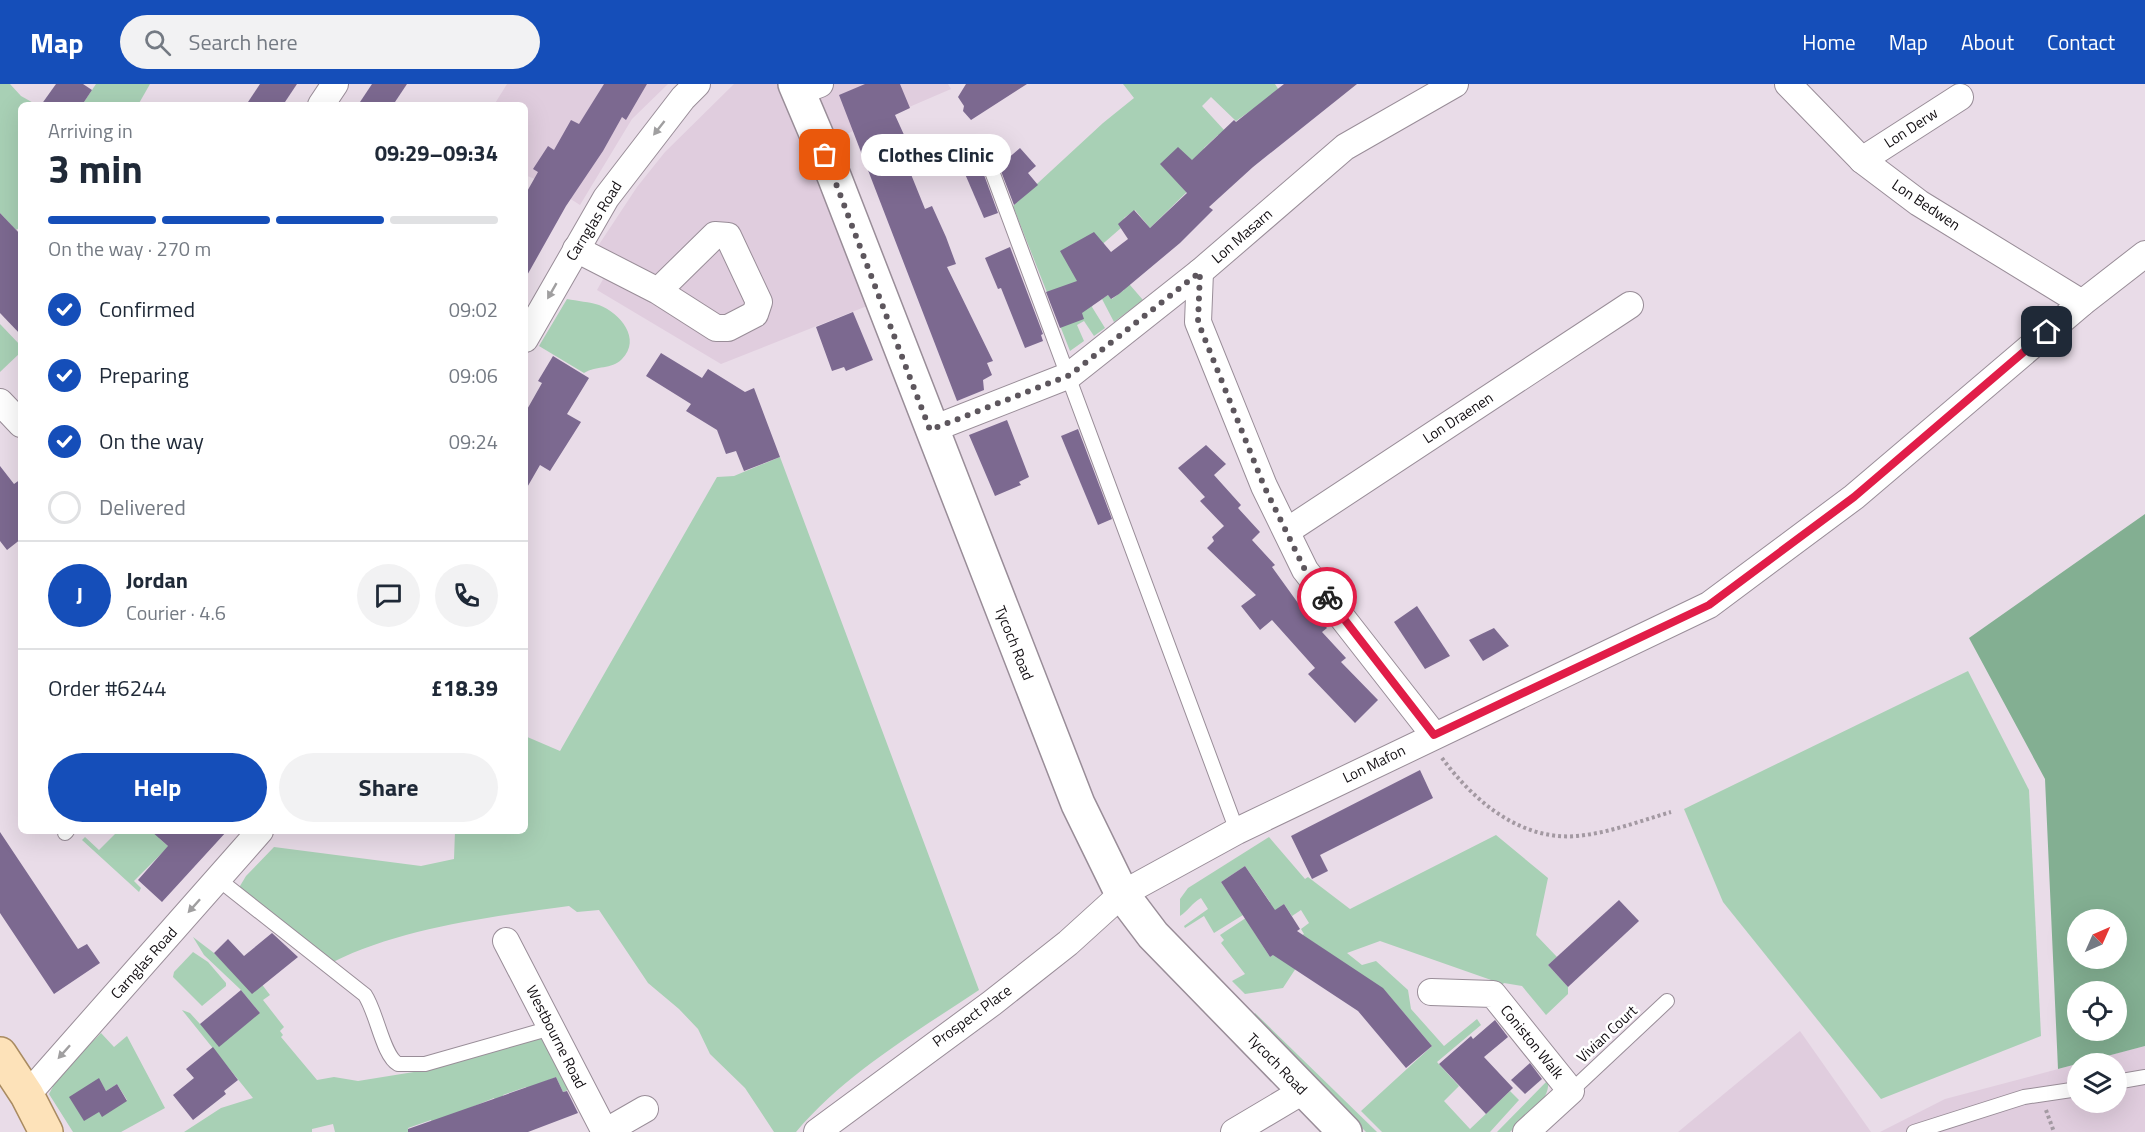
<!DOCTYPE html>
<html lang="en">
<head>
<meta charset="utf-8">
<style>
	:root { --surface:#fff; --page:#f2f2f3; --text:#1f2937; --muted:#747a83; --line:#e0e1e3; --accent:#154eb9 }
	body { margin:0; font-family:"Titillium Web",sans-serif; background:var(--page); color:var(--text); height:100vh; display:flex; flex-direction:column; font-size:22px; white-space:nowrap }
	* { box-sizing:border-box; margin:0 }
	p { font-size:20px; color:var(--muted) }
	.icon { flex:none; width:33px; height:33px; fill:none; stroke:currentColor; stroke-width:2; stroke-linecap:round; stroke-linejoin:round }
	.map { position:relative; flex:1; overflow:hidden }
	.drawer { position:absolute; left:18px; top:18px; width:510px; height:732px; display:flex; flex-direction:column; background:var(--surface); border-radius:9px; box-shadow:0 6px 24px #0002 }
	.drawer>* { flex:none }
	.needle { width:39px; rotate:45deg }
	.fabs { position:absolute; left:2067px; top:825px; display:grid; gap:12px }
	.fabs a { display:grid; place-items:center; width:60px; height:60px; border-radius:50%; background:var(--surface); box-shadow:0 6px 24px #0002; font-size:30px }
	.pin { position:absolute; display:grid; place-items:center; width:51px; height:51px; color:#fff; margin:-26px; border-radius:12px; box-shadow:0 3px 9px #0006 }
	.courier { position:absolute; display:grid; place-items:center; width:60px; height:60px; margin:-30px; border:4px solid #e11d48; border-radius:50%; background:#fff; color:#222; box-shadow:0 2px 8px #0007 }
	.bubble { position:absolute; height:42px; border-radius:21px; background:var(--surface); box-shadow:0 6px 24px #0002; font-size:20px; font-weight:700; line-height:42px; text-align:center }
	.head em { font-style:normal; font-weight:700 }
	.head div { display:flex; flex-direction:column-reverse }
	.head { display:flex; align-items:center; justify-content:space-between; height:102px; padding:0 30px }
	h1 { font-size:39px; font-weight:700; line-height:45px }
	.bar { display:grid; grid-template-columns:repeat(4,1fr); gap:9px 6px; align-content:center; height:72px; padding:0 30px }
	.bar i { height:8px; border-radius:4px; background:var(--line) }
	.bar .current { background:var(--accent) }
	.bar p { grid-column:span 4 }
	.line { display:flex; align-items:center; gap:15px; padding:0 30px; border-top:2px solid var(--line) }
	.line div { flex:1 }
	.round { display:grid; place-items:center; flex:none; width:63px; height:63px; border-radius:32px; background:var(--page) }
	ol { padding:0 30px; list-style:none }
	li { display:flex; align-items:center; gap:18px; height:66px }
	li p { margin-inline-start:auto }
	li .icon { padding:6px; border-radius:50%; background:var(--accent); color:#fff; stroke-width:4 }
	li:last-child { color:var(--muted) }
	li i { width:33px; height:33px; border:3px solid var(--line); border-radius:50% }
	.action { display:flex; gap:12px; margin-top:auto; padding:12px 30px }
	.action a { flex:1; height:69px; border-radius:36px; background:var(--accent); color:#fff; font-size:24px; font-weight:700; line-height:69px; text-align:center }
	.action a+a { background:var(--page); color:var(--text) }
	header { display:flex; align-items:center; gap:36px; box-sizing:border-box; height:84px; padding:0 30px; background:var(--accent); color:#fff }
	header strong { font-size:28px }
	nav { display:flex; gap:33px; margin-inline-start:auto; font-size:21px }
	.search { width:420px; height:54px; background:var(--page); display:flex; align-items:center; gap:15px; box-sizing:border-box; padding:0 21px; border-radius:33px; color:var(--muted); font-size:22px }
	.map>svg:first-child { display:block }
</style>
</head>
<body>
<header>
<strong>Map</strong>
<div class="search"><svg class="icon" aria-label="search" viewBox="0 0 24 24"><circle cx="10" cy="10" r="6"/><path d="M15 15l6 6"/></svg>Search here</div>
<nav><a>Home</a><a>Map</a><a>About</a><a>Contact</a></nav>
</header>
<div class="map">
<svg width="2145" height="1048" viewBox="0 0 2145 1048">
	<rect width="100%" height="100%" fill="#e9dce8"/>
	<g fill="#e0cdde">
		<polygon points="507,0 668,0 632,35 580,121 547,100 525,91 525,21 494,21"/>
		<polygon points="734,0 780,0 867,222 721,280 597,206 615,174 598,162 637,103 665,68"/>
		<polygon points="812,0 948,0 951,5 835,55"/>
		<polygon points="1800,947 1871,1048 1678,1048"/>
		<polygon points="2145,962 2145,1048 1880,1048 1945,1015 2077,980 2078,1018 2116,1018 2116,980 2080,979"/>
	</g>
	<g fill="#a8d0b5" fill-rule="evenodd">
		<polygon points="0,0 10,0 21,12 37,21 21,21 21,146 19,144 16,146 0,129"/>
		<polygon points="96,0 150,0 138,21 82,21"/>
		<polygon points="1123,0 1275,0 1286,17 1260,33 1253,25 1236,37 1211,13 1202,22 1236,59 1231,64 1218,51 1204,64 1195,100 1150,144 1135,126 1124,134 1121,144 1098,164 1143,216 1114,238 1102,215 1108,211 1112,215 1124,206 1107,180 1092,223 1105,244 1094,252 1084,237 1077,241 1084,257 1070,267 1013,122 1103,39 1134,14"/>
		<path d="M 567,215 C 577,217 590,218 599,221 C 620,229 642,255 622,275 C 611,286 597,281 584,289 L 539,262 Z"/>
		<polygon points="0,240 21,262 21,268 0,288"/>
		<path d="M 780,373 L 979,906 C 916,948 846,989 796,1048 L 774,1048 L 745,1004 L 710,970 L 698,945 L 679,925 L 648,899 L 599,826 L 577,828 L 569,822 C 494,832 400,844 333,878 L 237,807 L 246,792 L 274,763 L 421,782 L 454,775 L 455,747 L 525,747 L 525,652 L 560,667 L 717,393 L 734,392 Z"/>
		<polygon points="1968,587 2029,706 2041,952 1881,1015 1723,818 1684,725"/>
		<polygon points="118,747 165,747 159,754 171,765 164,767 134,797 141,804 139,808 82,756 85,753 99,766"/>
		<path d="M 1496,751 L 1548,794 L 1536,851 L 1557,873 L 1548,881 L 1568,903 L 1568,910 L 1546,931 L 1522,902 L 1504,899 L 1500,903 L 1494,897 L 1380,857 L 1347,869 L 1362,881 L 1376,877 L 1408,906 L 1411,925 L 1444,962 L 1477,935 L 1481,941 L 1437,978 L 1459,1002 L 1444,1017 L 1470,1045 L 1510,1007 L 1519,1016 L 1490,1048 L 1382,1048 L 1361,1027 L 1432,962 L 1387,909 L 1313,858 L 1283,904 L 1245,910 L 1232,897 L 1245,890 L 1221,859 L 1224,856 L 1220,851 L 1270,818 L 1245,782 L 1221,798 L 1243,831 L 1214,849 L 1204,832 L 1185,844 L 1184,842 L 1208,825 L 1201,814 C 1192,819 1188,827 1180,832 L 1180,815 L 1188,804 L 1269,753 L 1305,795 L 1308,793 L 1350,825 ZM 1284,820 L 1292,832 L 1301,826 L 1309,839 L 1301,845 L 1304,850 L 1270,873 L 1252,845 Z"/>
		<polygon points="193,853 214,869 229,884 241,873 270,911 263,916 284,943 280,947 283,951 281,953 317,996 334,993 358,997 420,987 479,968 542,954 568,1006 563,1008 556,993 534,1002 532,1019 526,1003 503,1011 501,1030 494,1014 472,1023 435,1048 431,1036 408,1044 409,1048 335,1048 333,1040 312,1045 312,1048 184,1048 221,1024 253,1014 182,926 190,929 200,940 260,929 241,906 204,871"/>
		<polygon points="193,868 208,878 226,899 226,902 202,922 173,893 174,888"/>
		<polygon points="1255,929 1377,1048 1366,1048 1253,935"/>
		<path d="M 101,949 L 114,963 L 127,952 L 165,1024 L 121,1048 L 73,1048 L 49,1010 L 58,993 ZM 98,994 L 106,1007 L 117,1000 L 127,1016 L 102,1032 L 99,1028 Z"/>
		<path d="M 1548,996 C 1551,1018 1525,1033 1510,1048 L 1497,1048 Z"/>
	</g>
	<path fill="#83af92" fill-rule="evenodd" d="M 2145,430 L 2145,962 L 2058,985 L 2045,695 L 1969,554 ZM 2078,836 L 2116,836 L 2116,874 L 2078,874 ZM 2078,908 L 2116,908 L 2116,946 L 2078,946 Z"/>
	<g fill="#7c6990">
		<polygon points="56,0 83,0 92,6 82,21 41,21"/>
		<polygon points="260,0 297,0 283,21 246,21"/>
		<polygon points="372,0 407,0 393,21 358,21"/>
		<polygon points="604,0 647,0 626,36 622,33 603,67 566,122 525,195 525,111 538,88 533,85 548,62 554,66 571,36 579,40"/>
		<polygon points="865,0 900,0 910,24 895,31 910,64 902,68 925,125 932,122 946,153 956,180 947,183 993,277 987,279 992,291 983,296 984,306 957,317 839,11"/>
		<polygon points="966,0 1027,0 971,36 963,27 964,22 958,13"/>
		<polygon points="1284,0 1357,0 1253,83 1209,123 1213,126 1180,159 1119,210 1111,215 1108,211 1082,229 1084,235 1060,244 1046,208 1077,197 1060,167 1094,148 1111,168 1128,155 1118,140 1134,126 1150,144 1187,109 1160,80 1178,63 1192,76 1234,36 1236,38"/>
		<polygon points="1020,64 1036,82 1028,89 1038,101 1014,121 999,82"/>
		<polygon points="976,69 998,129 984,134 959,76"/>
		<polygon points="0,129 21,151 21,251 0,229"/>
		<polygon points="1010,163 1043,250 1041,251 1043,257 1025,264 1001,204 998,205 985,174"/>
		<polygon points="853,228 873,276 846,287 844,283 832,287 816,243"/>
		<polygon points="661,269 702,294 708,285 745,308 754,304 780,373 744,387 736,367 726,370 717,346 686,327 691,320 646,292"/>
		<polygon points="553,272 589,294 567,330 581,338 550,387 540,381 525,407 525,329 542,299 538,297"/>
		<polygon points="1007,336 1029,393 1019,398 1021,401 995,412 969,351"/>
		<polygon points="1078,345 1112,435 1098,441 1061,352"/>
		<polygon points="1206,361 1226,380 1214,391 1241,421 1238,424 1260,448 1252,456 1275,481 1272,483 1303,526 1308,522 1327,544 1322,548 1346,574 1341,578 1378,616 1355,639 1308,590 1315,584 1272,536 1260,546 1241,522 1256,511 1207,464 1214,457 1212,453 1224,442 1200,417 1205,413 1178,384"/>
		<polygon points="0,382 14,400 21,395 21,455 7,466 0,457"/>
		<polygon points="1417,522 1450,572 1425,585 1394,538"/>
		<polygon points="1494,544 1509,562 1483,577 1469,556"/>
		<polygon points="1420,686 1433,714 1320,771 1328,787 1312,795 1291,752"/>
		<polygon points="151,747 227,747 162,818 138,796 168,762"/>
		<polygon points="0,748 78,865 87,860 100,879 54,910 0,829"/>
		<polygon points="1245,782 1275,826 1284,820 1300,845 1297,847 1383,904 1432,962 1406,984 1358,927 1273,871 1270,873 1221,798"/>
		<polygon points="1619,816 1639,837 1568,903 1548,881"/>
		<polygon points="272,849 298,873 252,910 214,869 228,855 244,872"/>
		<polygon points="241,906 260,929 219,963 200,940"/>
		<polygon points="1495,936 1508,953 1484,973 1513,1004 1486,1030 1439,980 1471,952 1473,955"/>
		<polygon points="213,963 238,996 224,1007 226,1010 193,1036 173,1011 194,994 186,985"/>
		<polygon points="1530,979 1542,995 1525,1010 1511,996"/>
		<polygon points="556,993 563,1008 567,1007 578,1029 528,1048 408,1048 408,1045"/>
		<polygon points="99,994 106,1007 117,1000 127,1017 102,1033 99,1028 84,1037 69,1013"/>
	</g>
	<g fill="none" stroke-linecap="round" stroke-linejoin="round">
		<defs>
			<g id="service">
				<polyline points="987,74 1237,747"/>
				<polyline points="65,749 67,747"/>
				<path d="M 218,795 L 365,911 C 377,929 383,972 398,980 L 425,980 L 551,944"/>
				<polyline points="2116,998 2145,993"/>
				<polyline points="1571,1007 1667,917"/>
				<polyline points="1914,1048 2024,1013 2078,1005"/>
			</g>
			<g id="minor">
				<polyline points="1788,0 1862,76 1919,119 2082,219"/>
				<polyline points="799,8 820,0"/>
				<polyline points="321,21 335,0"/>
				<polyline points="1862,76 1960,13"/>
				<polyline points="576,165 658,207 716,244 728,244 755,230 759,218 728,152 715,151 658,207"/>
				<polyline points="1200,188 1198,238 1264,402 1305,486 1434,651"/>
				<polyline points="525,255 606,114 683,14 697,0"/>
				<polyline points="0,318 21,340"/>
				<polyline points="930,346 1070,291 1200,188 1345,63 1455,0"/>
				<polyline points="1287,447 1630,221"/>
				<polyline points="506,857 605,1048"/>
				<polyline points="1431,908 1493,910 1571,1007 1526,1048"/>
				<polyline points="27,1011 260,747"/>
				<polyline points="605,1048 645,1025"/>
				<polyline points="817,1048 992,919 1068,859 1122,810 1237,747 1709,521 1854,413 2082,219 2145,170"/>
				<polyline points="1234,1048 1303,1007"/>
			</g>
			<polyline id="tertiary" points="795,0 834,92 1078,720 1122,810 1153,851 1345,1048"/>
			<polyline id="primary" points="0,970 27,1011 46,1048"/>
		</defs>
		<use href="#service" stroke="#998d98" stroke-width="16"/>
		<use href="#minor" stroke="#998d98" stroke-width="28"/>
		<use href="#tertiary" stroke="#998d98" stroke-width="36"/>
		<use href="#primary" stroke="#a98b61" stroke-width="36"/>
		<g stroke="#a399a2" stroke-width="4" stroke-dasharray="3 3" stroke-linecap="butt">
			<path d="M 1442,674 C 1473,716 1520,757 1577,752 C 1609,749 1640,737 1671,728"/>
			<polyline points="2046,1026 2054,1048"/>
		</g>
		<use href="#service" stroke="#fff" stroke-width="14"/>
		<use href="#minor" stroke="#fff" stroke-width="26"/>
		<use href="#tertiary" stroke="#fff" stroke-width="33"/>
		<use href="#primary" stroke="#fde2b9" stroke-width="33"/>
	</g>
	<defs><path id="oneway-solid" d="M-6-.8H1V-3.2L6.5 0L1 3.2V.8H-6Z" transform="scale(1.5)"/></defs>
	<g fill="#a09fa0">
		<use href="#oneway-solid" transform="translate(659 44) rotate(128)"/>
		<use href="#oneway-solid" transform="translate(552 207) rotate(120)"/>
		<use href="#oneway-solid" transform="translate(194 822) rotate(132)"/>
		<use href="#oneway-solid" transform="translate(64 968) rotate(132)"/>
	</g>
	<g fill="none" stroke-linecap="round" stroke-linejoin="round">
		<polyline stroke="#5d565d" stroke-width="6" stroke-dasharray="0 10.8" points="825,71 930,346 1070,291 1200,188 1198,238 1264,402 1305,486 1327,513"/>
		<polyline stroke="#e11d48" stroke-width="8" points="1327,513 1434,651 1709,521 1854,413 2047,248"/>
	</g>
	<g text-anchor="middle" stroke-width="5" stroke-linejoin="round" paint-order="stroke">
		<g font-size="15" fill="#120e12" stroke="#fff">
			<text transform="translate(1911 44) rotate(-33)" y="5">Lon Derw</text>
			<text transform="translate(1926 121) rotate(34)" y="5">Lon Bedwen</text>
			<text transform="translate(594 137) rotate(-58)" y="5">Carnglas Road</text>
			<text transform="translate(1242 152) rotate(-41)" y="5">Lon Masarn</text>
			<text transform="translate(1458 334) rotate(-33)" y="5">Lon Draenen</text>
			<text transform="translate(1014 559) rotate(68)" y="5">Tycoch Road</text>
			<text transform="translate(1374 680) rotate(-26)" y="5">Lon Mafon</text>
			<text transform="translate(144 879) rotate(-48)" y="5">Carnglas Road</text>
			<text transform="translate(972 932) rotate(-36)" y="5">Prospect Place</text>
			<text transform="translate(1607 950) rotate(-43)" y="5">Vivian Court</text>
			<text transform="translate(556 953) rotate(63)" y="5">Westbourne Road</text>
			<text transform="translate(1532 958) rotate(51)" y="5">Coniston Walk</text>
			<text transform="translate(1277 980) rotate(46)" y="5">Tycoch Road</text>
		</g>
	</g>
</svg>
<div class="fabs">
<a><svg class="needle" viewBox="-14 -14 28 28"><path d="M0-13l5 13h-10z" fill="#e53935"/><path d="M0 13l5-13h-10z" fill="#747a83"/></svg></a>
<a><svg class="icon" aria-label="locate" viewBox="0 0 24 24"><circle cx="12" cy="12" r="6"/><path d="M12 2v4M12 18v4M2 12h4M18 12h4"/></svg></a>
<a><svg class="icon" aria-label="layers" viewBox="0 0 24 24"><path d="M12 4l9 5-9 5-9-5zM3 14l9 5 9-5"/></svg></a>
</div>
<div class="pin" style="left:825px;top:71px;background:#ea580c"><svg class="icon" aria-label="bag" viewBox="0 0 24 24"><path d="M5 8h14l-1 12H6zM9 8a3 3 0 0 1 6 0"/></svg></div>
<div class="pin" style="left:2047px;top:248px;background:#1f2937"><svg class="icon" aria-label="home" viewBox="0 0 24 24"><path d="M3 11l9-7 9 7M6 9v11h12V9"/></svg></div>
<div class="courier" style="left:1327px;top:513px"><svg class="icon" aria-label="bike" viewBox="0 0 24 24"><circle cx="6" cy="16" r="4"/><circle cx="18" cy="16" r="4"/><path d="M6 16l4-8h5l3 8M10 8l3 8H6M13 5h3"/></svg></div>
<div class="bubble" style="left:861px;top:50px;width:150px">Clothes Clinic</div>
<section class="drawer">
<div class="head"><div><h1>3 min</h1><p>Arriving in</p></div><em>09:29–09:34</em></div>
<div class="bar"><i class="current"></i><i class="current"></i><i class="current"></i><i></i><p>On the way · 270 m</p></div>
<ol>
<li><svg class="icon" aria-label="check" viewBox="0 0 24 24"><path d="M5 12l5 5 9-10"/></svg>Confirmed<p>09:02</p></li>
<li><svg class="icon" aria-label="check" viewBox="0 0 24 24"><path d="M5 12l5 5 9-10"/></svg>Preparing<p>09:06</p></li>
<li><svg class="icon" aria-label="check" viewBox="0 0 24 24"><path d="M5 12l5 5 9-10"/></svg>On the way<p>09:24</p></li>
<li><i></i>Delivered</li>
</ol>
<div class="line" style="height:108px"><b class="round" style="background:var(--accent);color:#fff">J</b><div><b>Jordan</b><p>Courier · 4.6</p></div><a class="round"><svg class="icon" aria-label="chat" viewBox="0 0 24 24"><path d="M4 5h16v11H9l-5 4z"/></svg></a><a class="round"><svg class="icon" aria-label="phone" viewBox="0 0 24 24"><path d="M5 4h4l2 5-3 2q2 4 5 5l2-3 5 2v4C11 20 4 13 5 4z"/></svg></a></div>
<div class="line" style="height:78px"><div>Order #6244</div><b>£18.39</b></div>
<div class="action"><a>Help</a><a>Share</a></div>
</section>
</div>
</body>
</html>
